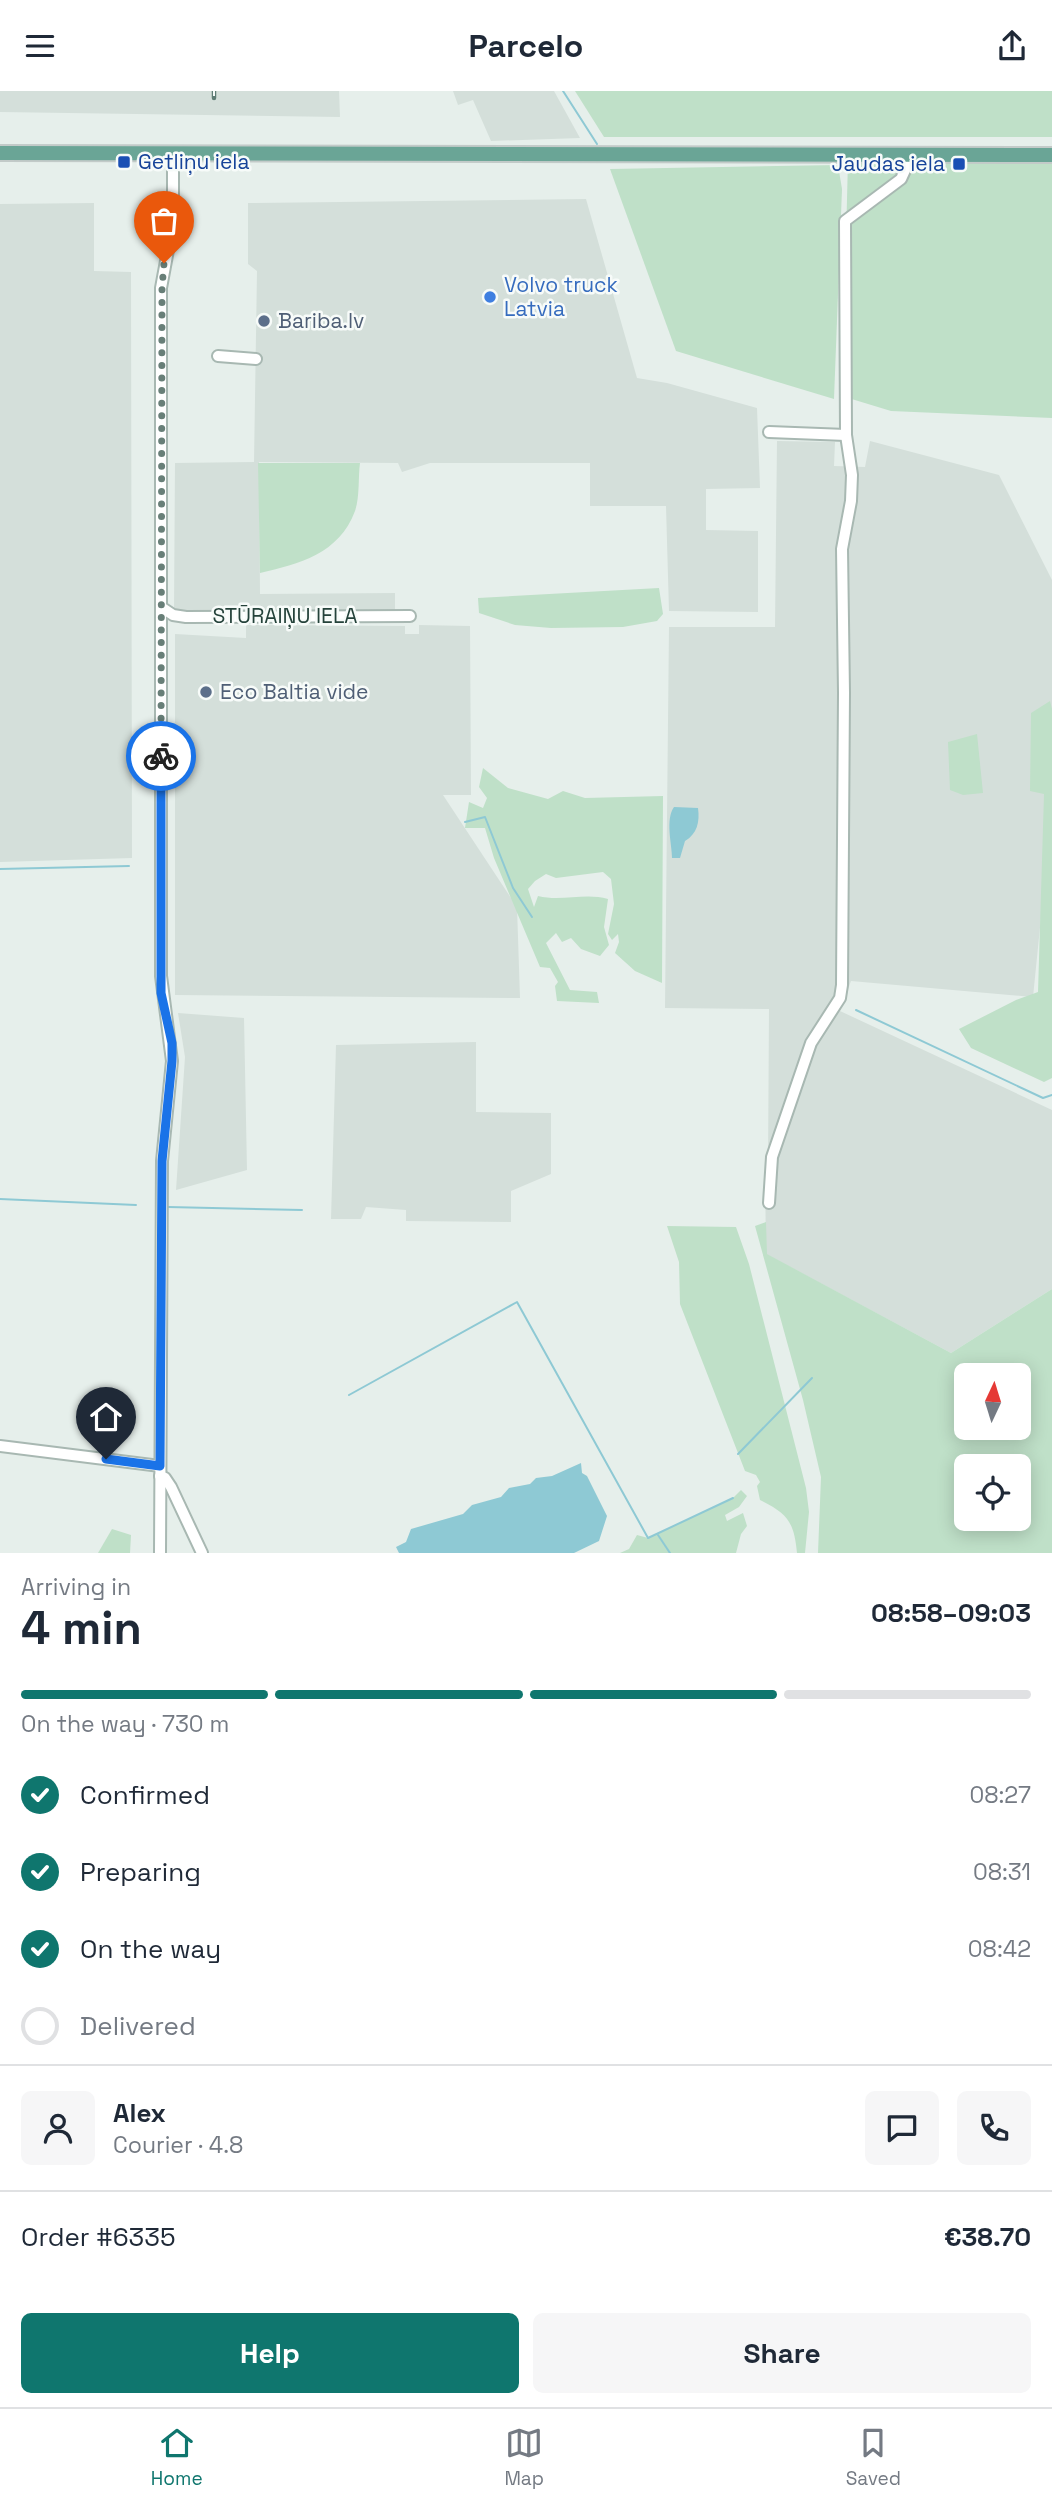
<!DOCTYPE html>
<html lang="en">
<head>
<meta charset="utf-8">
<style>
	:root { --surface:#fff; --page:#f6f6f7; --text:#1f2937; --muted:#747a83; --line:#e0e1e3; --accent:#0f766e }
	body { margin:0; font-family:"Space Grotesk",sans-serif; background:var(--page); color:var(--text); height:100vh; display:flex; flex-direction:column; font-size:26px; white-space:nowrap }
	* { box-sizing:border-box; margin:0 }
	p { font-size:23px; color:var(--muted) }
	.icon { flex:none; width:38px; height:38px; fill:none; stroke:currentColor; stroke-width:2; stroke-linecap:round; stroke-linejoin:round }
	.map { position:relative; height:1462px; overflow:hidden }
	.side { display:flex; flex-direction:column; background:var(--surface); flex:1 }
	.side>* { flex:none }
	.needle { width:46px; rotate:4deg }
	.buttons { position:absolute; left:954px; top:1272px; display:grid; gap:14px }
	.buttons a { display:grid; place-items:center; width:77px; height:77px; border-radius:10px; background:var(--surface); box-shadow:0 4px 18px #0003; font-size:35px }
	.pin { position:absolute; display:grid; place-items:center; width:60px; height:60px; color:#fff; margin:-72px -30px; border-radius:50% 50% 50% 0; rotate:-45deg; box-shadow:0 0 7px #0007 }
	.pin .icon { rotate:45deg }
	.courier { position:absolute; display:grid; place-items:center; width:70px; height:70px; margin:-35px; border:5px solid #1a73e8; border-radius:50%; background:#fff; color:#222; box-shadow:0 2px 9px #0007 }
	.head em { font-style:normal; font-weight:800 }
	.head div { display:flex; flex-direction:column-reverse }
	.head { display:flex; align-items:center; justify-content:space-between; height:119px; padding:0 21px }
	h1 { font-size:46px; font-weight:800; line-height:52px }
	.bar { display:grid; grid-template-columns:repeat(4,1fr); gap:10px 7px; align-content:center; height:84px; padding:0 21px }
	.bar i { height:9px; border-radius:5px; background:var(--line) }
	.bar .on { background:var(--accent) }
	.bar p { grid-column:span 4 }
	.line { display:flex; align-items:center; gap:18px; padding:0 21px; border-top:2px solid var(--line) }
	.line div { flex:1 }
	.round { display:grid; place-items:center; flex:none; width:74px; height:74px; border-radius:10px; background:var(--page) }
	ol { padding:0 21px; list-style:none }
	li { display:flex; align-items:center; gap:21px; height:77px }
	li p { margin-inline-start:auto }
	li .icon { padding:7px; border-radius:50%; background:var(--accent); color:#fff; stroke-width:4 }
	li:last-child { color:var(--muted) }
	li i { width:38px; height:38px; border:4px solid var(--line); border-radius:50% }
	.button { display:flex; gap:14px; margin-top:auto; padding:14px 21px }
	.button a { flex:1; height:80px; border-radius:10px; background:var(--accent); color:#fff; font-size:28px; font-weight:800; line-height:80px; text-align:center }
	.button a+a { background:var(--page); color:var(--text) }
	header { display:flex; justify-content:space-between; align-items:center; height:91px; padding:0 21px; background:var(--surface); font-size:32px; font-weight:800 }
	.tab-bar { display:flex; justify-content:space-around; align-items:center; height:98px; border-top:2px solid var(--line); background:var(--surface); font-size:19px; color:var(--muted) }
	.tab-bar a { display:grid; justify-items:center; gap:4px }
	.tab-bar .on { color:var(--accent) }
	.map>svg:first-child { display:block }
</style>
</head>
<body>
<header><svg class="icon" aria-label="menu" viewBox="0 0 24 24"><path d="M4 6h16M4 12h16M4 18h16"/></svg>Parcelo<svg class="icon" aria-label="share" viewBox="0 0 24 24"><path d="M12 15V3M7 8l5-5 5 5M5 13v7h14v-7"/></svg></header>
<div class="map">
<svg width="1052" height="1462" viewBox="0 0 1052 1462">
	<rect width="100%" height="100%" fill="#e6efeb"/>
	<g fill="#d4dfda">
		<polygon points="0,0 339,0 340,26 0,21"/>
		<polygon points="453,0 554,0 580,47 491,50 473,9 458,14"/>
		<polygon points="586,108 637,287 667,292 757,317 760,397 706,398 706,439 758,440 758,521 669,520 666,415 590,415 590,372 430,372 402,381 398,372 259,371 260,503 395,502 395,521 174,521 175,372 254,371 257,180 248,173 248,112"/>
		<polygon points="94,112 94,180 131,181 132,767 0,771 0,113"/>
		<polygon points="777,350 835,351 834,375 865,376 870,350 999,384 1052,489 1052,717 1033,906 851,890 840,920 1052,1019 1052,1198 951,1262 766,1163 765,1079 768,1075 769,918 665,917 669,536 775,536"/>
		<polygon points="246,534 405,535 405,543 419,543 419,534 470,535 471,704 443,704 517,816 520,907 175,904 175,543 246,547"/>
		<polygon points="178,922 244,927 247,1079 176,1099 185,966"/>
		<polygon points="476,951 476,1021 551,1022 551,1083 511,1100 511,1131 406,1130 406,1119 366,1116 361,1128 331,1128 336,954"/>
	</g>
	<g fill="#bfe0c8" fill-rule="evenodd">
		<polygon points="575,0 1052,0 1052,46 604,46"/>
		<polygon points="848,68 1052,73 1052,327 891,320 845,306 845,190"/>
		<polygon points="838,74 842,98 834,308 676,260 610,78"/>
		<path d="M 258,372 L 360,372 C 358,386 360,406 355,420 C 339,463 299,473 260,482 Z"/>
		<polygon points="659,497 663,523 657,530 623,536 551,537 515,534 479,522 478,507"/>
		<polygon points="1050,610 1052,618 1052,987 1044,991 971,957 959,938 1016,909 1038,901 1044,703 1030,700 1031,622"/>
		<polygon points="977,643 983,702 963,704 950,699 948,651"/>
		<path d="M 483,677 L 508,697 L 548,708 L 563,700 L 585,707 L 663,705 L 662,892 L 635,880 L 615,862 L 619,851 L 618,843 L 612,849 L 608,843 L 614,813 L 611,788 L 603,781 L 556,787 L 546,783 L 535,790 L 528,798 L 534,816 L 538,805 C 562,811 585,801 608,808 L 604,836 L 609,854 L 600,865 L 581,858 L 571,847 L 562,851 L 556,842 L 546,852 L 570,899 L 597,901 L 599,912 L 557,910 L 555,895 L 558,891 L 550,877 L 540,876 L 494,767 L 485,737 L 465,737 L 469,711 L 483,717 L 487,707 L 479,696 Z"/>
		<path d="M 766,1131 L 767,1163 L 951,1262 L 1052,1198 L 1052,1462 L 818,1462 L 821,1386 L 803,1309 L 755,1135 ZM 966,1284 L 1018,1284 L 1018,1337 L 966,1337 ZM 966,1376 L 1018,1376 L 1018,1428 L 966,1428 Z"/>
		<path d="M 667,1135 L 736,1136 L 749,1173 L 806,1397 L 809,1421 L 805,1462 L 797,1462 C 794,1431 788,1423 760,1409 L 757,1395 L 760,1391 L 756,1384 L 745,1380 L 680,1213 L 679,1171 Z"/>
		<polygon points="741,1399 747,1405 739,1416 725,1424 727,1430 743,1422 747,1435 741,1443 736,1462 620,1462 629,1458 637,1444 648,1447 733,1407"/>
		<polygon points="112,1438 131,1444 130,1462 98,1462"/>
	</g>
	<g fill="#8ec9d4">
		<path d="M 674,716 L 698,717 C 700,731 697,743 685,750 L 680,767 L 672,767 C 672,753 665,729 674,716 Z"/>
		<polygon points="581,1372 582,1382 587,1385 607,1425 599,1450 574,1462 399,1462 396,1456 406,1451 411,1438 463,1423 472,1414 501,1406 509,1397 530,1393 536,1387 552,1385"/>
	</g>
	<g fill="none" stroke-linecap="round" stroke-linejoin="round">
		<g stroke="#8ec9d4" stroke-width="2">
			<polyline points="563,0 597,53"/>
			<polyline points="465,731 485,726 513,797 532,826"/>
			<polyline points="0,778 129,775"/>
			<polyline points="856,919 1043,1007 1052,1004"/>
			<polyline points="0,1108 136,1114"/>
			<polyline points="168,1116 302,1119"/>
			<polyline points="349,1304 517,1211 648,1447 733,1407"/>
			<polyline points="738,1363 812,1287"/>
			<polyline points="658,1444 670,1462"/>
		</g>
		<defs>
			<g id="minor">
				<polyline points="218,265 256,268"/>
				<polyline points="769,341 846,344"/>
				<polyline points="161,516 173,524 186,526 410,525"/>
				<polyline points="769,1112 772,1066 811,952 840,907 842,894 844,602 842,458 851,410 852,384 846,344 845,130 901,88 906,77 906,64"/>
				<polyline points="0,1355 160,1375"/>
				<polyline points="160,1385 165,1387 171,1396 202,1462"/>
				<polyline points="160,1462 162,1070 172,970 161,885 161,197 173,132 173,63"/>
			</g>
			<polyline id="major" points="0,62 1052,64"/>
		</defs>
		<use href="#minor" stroke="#a8b8b2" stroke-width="14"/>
		<use href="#major" stroke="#c2cac8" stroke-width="18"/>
		<use href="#minor" stroke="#fff" stroke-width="10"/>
		<use href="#major" stroke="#6aa596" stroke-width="14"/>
		<defs>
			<polyline id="rail" points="214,0 214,7"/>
		</defs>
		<use href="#rail" stroke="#5f7d75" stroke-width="4.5"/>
		<use href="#rail" stroke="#f7fbf9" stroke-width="2" stroke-dasharray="5" stroke-linecap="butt"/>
	</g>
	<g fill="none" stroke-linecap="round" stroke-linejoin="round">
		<polyline stroke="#687f78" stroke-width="7" stroke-dasharray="0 12.6" points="161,665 162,197 164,172"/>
		<polyline stroke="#1a73e8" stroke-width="9" points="106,1368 160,1375 162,1070 172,970 172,952 161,902 161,665"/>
	</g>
	<g fill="#1a4fb4" stroke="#f7fbf9" stroke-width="2.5">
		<rect x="117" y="64" width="14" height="14" rx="3.5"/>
		<rect x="952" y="66" width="14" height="14" rx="3.5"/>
	</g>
	<circle fill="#3f7fe0" stroke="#f7fbf9" stroke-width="2.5" cx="490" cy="206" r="7"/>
	<g fill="#5c6f8a" stroke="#f7fbf9" stroke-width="2.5">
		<circle cx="264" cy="230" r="7"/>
		<circle cx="206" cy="601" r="7"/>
	</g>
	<g text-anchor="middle" stroke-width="5" stroke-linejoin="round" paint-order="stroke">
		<g font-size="21" fill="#164399" stroke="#f7fbf9" text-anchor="start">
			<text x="138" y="78">Getliņu iela</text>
			<text x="945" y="80" text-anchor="end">Jaudas iela</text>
		</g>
		<g font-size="21" fill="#366cbe" stroke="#f7fbf9" text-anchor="start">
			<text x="504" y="201">Volvo truck<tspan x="504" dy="24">Latvia</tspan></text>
		</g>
		<g font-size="21" fill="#4e5e75" stroke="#f7fbf9" text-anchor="start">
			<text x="278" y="237">Bariba.lv</text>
			<text x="220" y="608">Eco Baltia vide</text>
		</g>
		<g font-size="21" fill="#24423a" stroke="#f7fbf9">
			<text x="285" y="532">STŪRAIŅU IELA</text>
		</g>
	</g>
</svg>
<div class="buttons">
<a><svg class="needle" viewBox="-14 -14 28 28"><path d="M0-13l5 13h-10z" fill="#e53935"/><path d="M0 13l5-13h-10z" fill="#747a83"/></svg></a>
<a><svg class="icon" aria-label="locate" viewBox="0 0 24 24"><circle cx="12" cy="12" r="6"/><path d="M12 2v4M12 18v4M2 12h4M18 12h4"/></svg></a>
</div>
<div class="pin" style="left:164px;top:172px;background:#ea580c"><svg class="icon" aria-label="bag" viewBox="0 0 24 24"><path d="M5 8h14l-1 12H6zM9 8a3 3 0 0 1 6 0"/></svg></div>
<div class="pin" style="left:106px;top:1368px;background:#1f2937"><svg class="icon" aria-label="home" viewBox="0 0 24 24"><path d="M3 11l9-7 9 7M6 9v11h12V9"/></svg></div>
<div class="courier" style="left:161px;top:665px"><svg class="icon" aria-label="bike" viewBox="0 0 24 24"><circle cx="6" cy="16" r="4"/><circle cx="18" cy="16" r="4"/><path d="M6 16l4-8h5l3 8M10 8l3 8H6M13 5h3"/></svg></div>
</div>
<section class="side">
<div class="head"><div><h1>4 min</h1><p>Arriving in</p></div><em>08:58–09:03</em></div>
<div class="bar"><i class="on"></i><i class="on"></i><i class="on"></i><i></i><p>On the way · 730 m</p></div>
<ol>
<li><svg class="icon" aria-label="check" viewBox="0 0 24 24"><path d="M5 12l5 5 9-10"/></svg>Confirmed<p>08:27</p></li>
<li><svg class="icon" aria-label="check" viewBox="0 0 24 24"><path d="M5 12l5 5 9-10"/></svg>Preparing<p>08:31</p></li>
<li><svg class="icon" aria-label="check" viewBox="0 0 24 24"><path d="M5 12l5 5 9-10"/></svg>On the way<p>08:42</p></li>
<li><i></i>Delivered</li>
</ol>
<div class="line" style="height:126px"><a class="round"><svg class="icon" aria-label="person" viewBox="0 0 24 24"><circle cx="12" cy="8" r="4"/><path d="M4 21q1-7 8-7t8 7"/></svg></a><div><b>Alex</b><p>Courier · 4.8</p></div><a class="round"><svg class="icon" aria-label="chat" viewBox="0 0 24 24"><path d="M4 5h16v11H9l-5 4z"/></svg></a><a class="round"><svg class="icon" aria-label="phone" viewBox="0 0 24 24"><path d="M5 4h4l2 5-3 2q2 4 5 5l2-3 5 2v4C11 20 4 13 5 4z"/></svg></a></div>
<div class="line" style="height:91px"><div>Order #6335</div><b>€38.70</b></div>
<div class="button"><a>Help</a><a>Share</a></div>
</section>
<nav class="tab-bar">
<a class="on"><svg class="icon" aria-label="home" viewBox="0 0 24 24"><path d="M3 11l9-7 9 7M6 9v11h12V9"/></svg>Home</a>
<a><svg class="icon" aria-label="map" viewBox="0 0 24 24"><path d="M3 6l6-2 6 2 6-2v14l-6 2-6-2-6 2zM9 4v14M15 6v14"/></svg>Map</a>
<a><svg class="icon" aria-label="saved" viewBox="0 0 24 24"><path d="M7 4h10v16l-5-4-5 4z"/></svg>Saved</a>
</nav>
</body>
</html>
